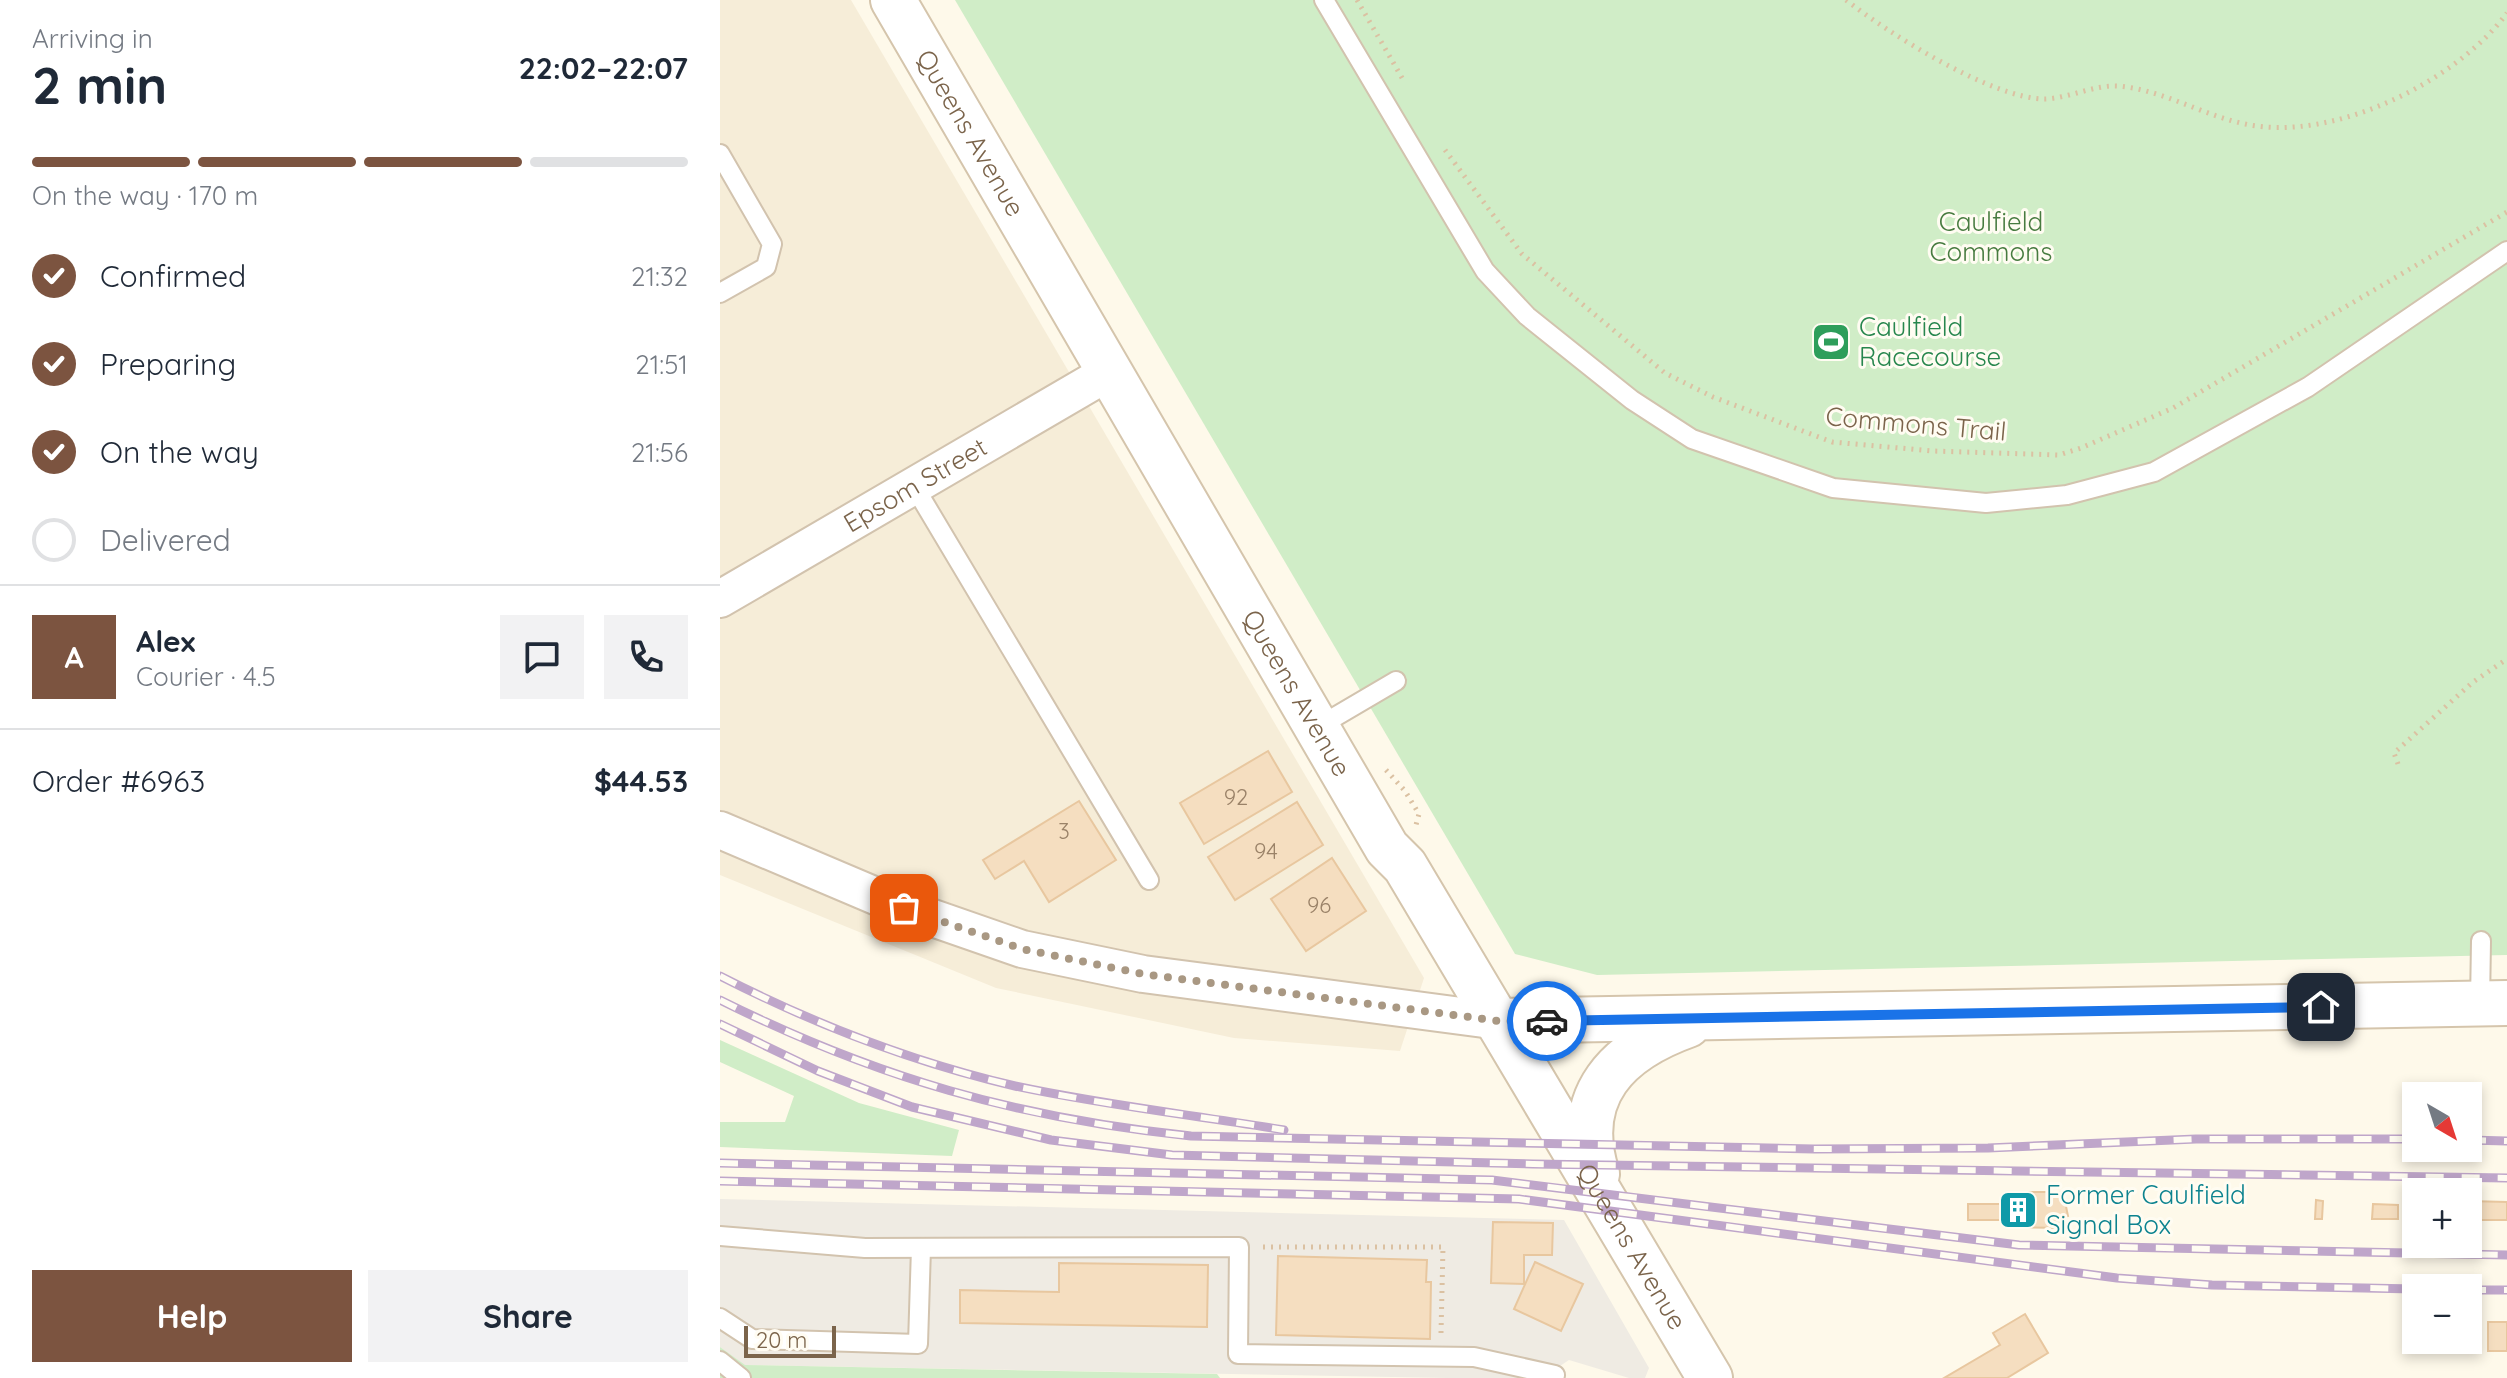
<!DOCTYPE html>
<html lang="en">
<head>
<meta charset="utf-8">
<style>
	:root { --surface:#fff; --page:#f2f2f3; --text:#1f2937; --muted:#747a83; --line:#e0e1e3; --accent:#7c5440 }
	body { margin:0; font-family:Quicksand,sans-serif; background:var(--page); color:var(--text); height:100vh; display:flex; flex-direction:column; font-size:30px; white-space:nowrap }
	* { box-sizing:border-box; margin:0 }
	p { font-size:26px; color:var(--muted) }
	.icon { flex:none; width:44px; height:44px; fill:none; stroke:currentColor; stroke-width:2; stroke-linecap:round; stroke-linejoin:round }
	.map { position:relative; flex:1; overflow:hidden }
	.side { display:flex; flex-direction:column; background:var(--surface); width:720px }
	.side>* { flex:none }
	.needle { width:52px; rotate:141deg }
	.controls { position:absolute; left:1682px; top:1082px; display:grid; gap:16px }
	.controls a { display:grid; place-items:center; width:80px; height:80px; border-radius:0px; background:var(--surface); box-shadow:0 4px 12px #0003; font-size:40px }
	.scale { position:absolute; left:24px; bottom:20px; width:92px; box-sizing:border-box; padding-left:8px; border:4px solid #7b644b; border-top:0; font-size:22px; line-height:28px; white-space:nowrap; color:#7b644b; -webkit-text-stroke:6px #fffcf2; paint-order:stroke }
	.pin { position:absolute; display:grid; place-items:center; width:68px; height:68px; color:#fff; margin:-34px; border-radius:16px; box-shadow:0 4px 12px #0006 }
	.courier { position:absolute; display:grid; place-items:center; width:80px; height:80px; margin:-40px; border:6px solid #1a73e8; border-radius:50%; background:#fff; color:#222; box-shadow:0 2px 10px #0007 }
	.summary em { font-style:normal; font-weight:700 }
	.summary div { display:flex; flex-direction:column-reverse }
	.summary { display:flex; align-items:center; justify-content:space-between; height:136px; padding:0 32px }
	h1 { font-size:52px; font-weight:700; line-height:60px }
	.bar { display:grid; grid-template-columns:repeat(4,1fr); gap:12px 8px; align-content:center; height:96px; padding:0 32px }
	.bar i { height:10px; border-radius:6px; background:var(--line) }
	.bar .current { background:var(--accent) }
	.bar p { grid-column:span 4 }
	.line { display:flex; align-items:center; gap:20px; padding:0 32px; border-top:2px solid var(--line) }
	.line div { flex:1 }
	.round { display:grid; place-items:center; flex:none; width:84px; height:84px; border-radius:0px; background:var(--page) }
	ol { padding:0 32px; list-style:none }
	li { display:flex; align-items:center; gap:24px; height:88px }
	li p { margin-inline-start:auto }
	li .icon { padding:8px; border-radius:50%; background:var(--accent); color:#fff; stroke-width:4 }
	li:last-child { color:var(--muted) }
	li i { width:44px; height:44px; border:4px solid var(--line); border-radius:50% }
	.cta { display:flex; gap:16px; margin-top:auto; padding:16px 32px }
	.cta a { flex:1; height:92px; border-radius:0px; background:var(--accent); color:#fff; font-size:32px; font-weight:700; line-height:92px; text-align:center }
	.cta a+a { background:var(--page); color:var(--text) }
	main { display:flex; flex:1; min-height:0 }
	.map>svg:first-child { display:block }
</style>
</head>
<body>
<main>
<section class="side">
<div class="summary"><div><h1>2 min</h1><p>Arriving in</p></div><em>22:02–22:07</em></div>
<div class="bar"><i class="current"></i><i class="current"></i><i class="current"></i><i></i><p>On the way · 170 m</p></div>
<ol>
<li><svg class="icon" aria-label="check" viewBox="0 0 24 24"><path d="M5 12l5 5 9-10"/></svg>Confirmed<p>21:32</p></li>
<li><svg class="icon" aria-label="check" viewBox="0 0 24 24"><path d="M5 12l5 5 9-10"/></svg>Preparing<p>21:51</p></li>
<li><svg class="icon" aria-label="check" viewBox="0 0 24 24"><path d="M5 12l5 5 9-10"/></svg>On the way<p>21:56</p></li>
<li><i></i>Delivered</li>
</ol>
<div class="line" style="height:144px"><b class="round" style="background:var(--accent);color:#fff">A</b><div><b>Alex</b><p>Courier · 4.5</p></div><a class="round"><svg class="icon" aria-label="chat" viewBox="0 0 24 24"><path d="M4 5h16v11H9l-5 4z"/></svg></a><a class="round"><svg class="icon" aria-label="phone" viewBox="0 0 24 24"><path d="M5 4h4l2 5-3 2q2 4 5 5l2-3 5 2v4C11 20 4 13 5 4z"/></svg></a></div>
<div class="line" style="height:104px"><div>Order #6963</div><b>$44.53</b></div>
<div class="cta"><a>Help</a><a>Share</a></div>
</section>
<div class="map">
<svg width="1787" height="1378" viewBox="0 0 1787 1378">
	<rect width="100%" height="100%" fill="#fef9ea"/>
	<polygon fill="#f6edd8" points="0,0 131,0 704,978 680,1051 514,1038 276,988 0,875"/>
	<polygon fill="#efebe3" points="0,1199 844,1220 929,1368 925,1378 909,1378 849,1360 837,1368 834,1378 728,1378 24,1365 0,1347"/>
	<g fill="#d0edc7">
		<polygon points="235,0 1787,0 1787,955 877,975 795,954"/>
		<polygon points="0,1040 139,1103 239,1130 232,1156 0,1147 0,1122 65,1122 74,1096 0,1062"/>
		<polygon points="0,1347 25,1365 497,1374 500,1378 0,1378"/>
	</g>
	<g fill="#f5dec0" stroke="#e8c79f" stroke-width="2">
		<polygon points="548,751 572,792 484,844 460,803"/>
		<polygon points="359,801 396,860 329,902 304,861 275,879 263,860"/>
		<polygon points="577,802 603,845 515,900 488,857"/>
		<polygon points="612,858 646,911 586,951 551,899"/>
		<polygon points="1289,1192 1343,1192 1348,1216 1343,1217 1343,1228 1289,1227 1289,1220 1248,1220 1248,1204 1289,1204"/>
		<polygon points="1596,1200 1603,1201 1602,1219 1595,1219"/>
		<polygon points="1748,1201 1787,1202 1787,1220 1748,1220"/>
		<polygon points="1653,1204 1678,1205 1678,1219 1652,1219"/>
		<polygon points="773,1222 833,1223 832,1255 804,1255 804,1284 771,1283"/>
		<polygon points="558,1256 707,1260 706,1282 711,1282 710,1339 556,1335"/>
		<polygon points="815,1262 863,1284 841,1331 794,1309"/>
		<polygon points="339,1263 488,1265 487,1327 240,1323 240,1290 339,1292"/>
		<polygon points="1305,1314 1328,1353 1287,1378 1224,1378 1280,1345 1273,1333"/>
		<rect x="1768" y="1322" width="19" height="29"/>
	</g>
	<g fill="none" stroke-linecap="round" stroke-linejoin="round">
		<defs>
			<g id="lane">
				<polyline points="604,0 765,271 807,316 912,400 972,439 1113,488 1266,503 1347,495 1434,472 1588,387 1787,251"/>
				<polyline points="0,154 52,244 46,267 0,293"/>
				<polyline points="194,486 429,880"/>
				<polyline points="596,728 676,681"/>
				<polyline points="1760,1003 1761,941"/>
				<polyline points="0,1236 145,1248 519,1247 518,1354 754,1357 835,1375"/>
				<polyline points="0,1318 32,1339 198,1344 201,1248"/>
				<polyline points="0,1361 21,1378"/>
			</g>
			<g id="street">
				<path id="s1" d="M 0,599 L 389,372"/>
				<polyline points="0,830 184,908 302,949 423,974 779,1021"/>
			</g>
			<g id="secondary">
				<path id="s2" d="M 173,0 L 667,848 L 685,866 L 990,1378"/>
				<polyline points="779,1021 1787,1003"/>
				<path d="M 877,1174 C 852,1095 898,1050 968,1025"/>
			</g>
		</defs>
		<use href="#lane" stroke="#d2c3ae" stroke-width="22"/>
		<use href="#street" stroke="#d2c3ae" stroke-width="40"/>
		<use href="#secondary" stroke="#d5c5ac" stroke-width="48"/>
		<g stroke="#dbc1a2" stroke-width="5" stroke-dasharray="2 6" stroke-linecap="butt">
			<polyline points="637,0 685,83"/>
			<path d="M 1126,0 C 1168,33 1272,99 1325,99 C 1349,98 1374,85 1397,86 C 1441,89 1482,115 1525,124 C 1612,143 1736,82 1787,13"/>
			<polyline points="725,150 802,254 945,373 993,397 1112,442 1213,451 1339,455 1361,448 1453,408 1787,212"/>
			<polyline points="1678,764 1674,753 1753,682 1787,659"/>
			<polyline points="666,770 685,791 699,814 696,825"/>
			<polyline points="543,1247 723,1247 721,1333"/>
		</g>
		<use href="#lane" stroke="#fff" stroke-width="18"/>
		<use href="#street" stroke="#fff" stroke-width="36"/>
		<use href="#secondary" stroke="#fff" stroke-width="44"/>
		<defs>
			<g id="rail">
				<path d="M 0,976 C 94,1024 192,1062 295,1086 C 383,1105 474,1115 564,1130"/>
				<path d="M 0,1000 C 157,1078 297,1118 471,1136 L 1094,1149 L 1268,1148 L 1476,1139 L 1696,1139"/>
				<polyline points="0,1024 98,1071 192,1107 331,1140 452,1155 813,1164 1787,1178"/>
				<polyline points="1748,1140 1787,1141"/>
				<polyline points="0,1163 772,1180 1299,1245 1787,1255"/>
				<polyline points="0,1181 799,1199 1397,1278 1492,1285 1696,1289"/>
				<polyline points="1748,1290 1787,1290"/>
			</g>
		</defs>
		<use href="#rail" stroke="#bfa6ca" stroke-width="9"/>
		<use href="#rail" stroke="#fffcf2" stroke-width="6" stroke-dasharray="18" stroke-linecap="butt"/>
	</g>
	<g fill="none" stroke-linecap="round" stroke-linejoin="round">
		<polyline stroke="#a99883" stroke-width="8" stroke-dasharray="0 14.4" points="184,908 302,949 423,974 779,1021 827,1021"/>
		<polyline stroke="#1a73e8" stroke-width="10" points="827,1021 1601,1007"/>
	</g>
	<defs>
		<symbol id="stadium-square" viewBox="-11 -11 22 22"><rect x="-9" y="-9" width="18" height="18" rx="4" fill="#2e9e5b" stroke="#fffcf2"/><path d="M0-5a6.5 5 0 1 0 0 10a6.5 5 0 1 0 0-10ZM-3.5-1.8h7v3.6h-7Z" fill="#fff"/></symbol>
		<symbol id="building-square" viewBox="-11 -11 22 22"><rect x="-9" y="-9" width="18" height="18" rx="4" fill="#0f9aa8" stroke="#fffcf2"/><path d="M-4-6H4V6H1V3H-1V6H-4ZM-2.5-4.3h1.7v1.8h-1.7ZM.8-4.3h1.7v1.8H.8ZM-2.5-1h1.7V.8h-1.7ZM.8-1h1.7V.8H.8Z" fill="#fff"/></symbol>
	</defs>
	<g fill-rule="evenodd">
		<use href="#stadium-square" x="1089" y="320" width="44" height="44"/>
		<use href="#building-square" x="1276" y="1188" width="44" height="44"/>
	</g>
	<g text-anchor="middle" stroke-width="6" stroke-linejoin="round" paint-order="stroke">
		<g font-size="22" fill="#9a8268">
			<text x="516" y="805">92</text>
			<text x="344" y="839">3</text>
			<text x="546" y="859">94</text>
			<text x="599" y="913">96</text>
		</g>
		<g font-size="26" fill="#7b644b" stroke="#fffcf2">
			<text dy="9" stroke="none"><textPath href="#s2" startOffset="154">Queens Avenue</textPath></text>
			<text transform="translate(1196 424) rotate(5)" y="9">Commons Trail</text>
			<text dy="9" stroke="none"><textPath href="#s1" startOffset="226">Epsom Street</textPath></text>
			<text dy="9" stroke="none"><textPath href="#s2" startOffset="802">Queens Avenue</textPath></text>
			<text dy="9" stroke="none"><textPath href="#s2" startOffset="1450">Queens Avenue</textPath></text>
		</g>
		<g font-size="26" fill="#477b3f" stroke="#fffcf2">
			<text x="1271" y="231">Caulfield<tspan x="1271" dy="30">Commons</tspan></text>
		</g>
		<g font-size="26" fill="#27864d" stroke="#fffcf2" text-anchor="start">
			<text x="1139" y="336">Caulfield<tspan x="1139" dy="30">Racecourse</tspan></text>
		</g>
		<g font-size="26" fill="#0d838f" stroke="#fffcf2" text-anchor="start">
			<text x="1326" y="1204">Former Caulfield<tspan x="1326" dy="30">Signal Box</tspan></text>
		</g>
	</g>
</svg>
<div class="controls">
<a><svg class="needle" viewBox="-14 -14 28 28"><path d="M0-13l5 13h-10z" fill="#e53935"/><path d="M0 13l5-13h-10z" fill="#747a83"/></svg></a>
<a>+</a>
<a>−</a>
</div>
<div class="scale">20 m</div>
<div class="pin" style="left:184px;top:908px;background:#ea580c"><svg class="icon" aria-label="bag" viewBox="0 0 24 24"><path d="M5 8h14l-1 12H6zM9 8a3 3 0 0 1 6 0"/></svg></div>
<div class="pin" style="left:1601px;top:1007px;background:#1f2937"><svg class="icon" aria-label="home" viewBox="0 0 24 24"><path d="M3 11l9-7 9 7M6 9v11h12V9"/></svg></div>
<div class="courier" style="left:827px;top:1021px"><svg class="icon" aria-label="car" viewBox="0 0 24 24"><path d="M5 17H2v-5l4-1 3-4h7l3 4 3 1v5h-3M9 17h6M6 11h13"/><circle cx="7" cy="17" r="2"/><circle cx="17" cy="17" r="2"/></svg></div>
</div>
</main>
</body>
</html>
